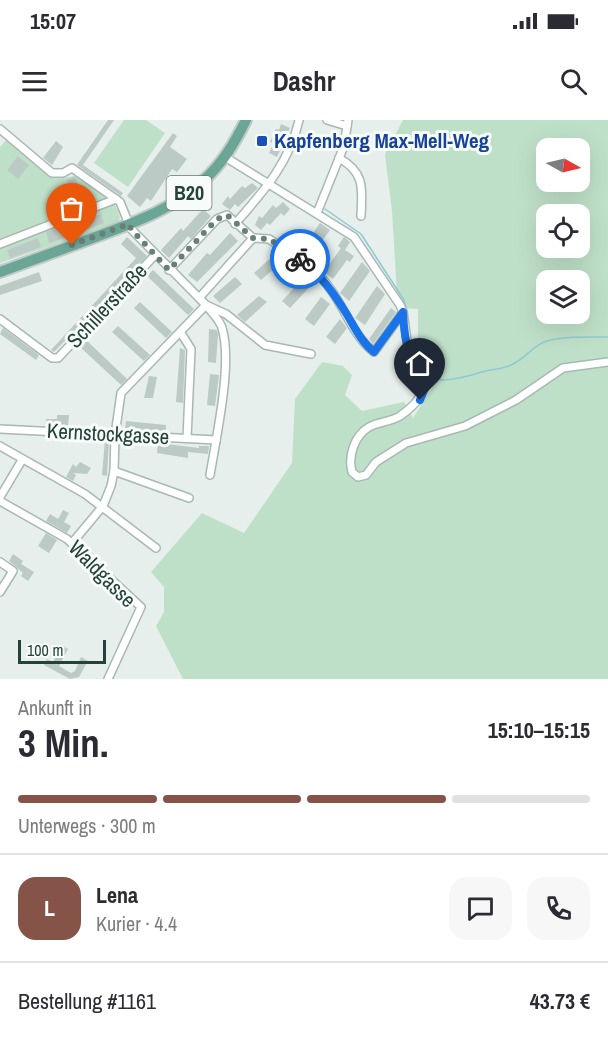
<!DOCTYPE html>
<html lang="de">
<head>
<meta charset="utf-8">
<style>
	:root { --surface:#fff; --page:#f7f7f7; --text:#2b2b33; --muted:#7c7c81; --line:#e1e1e2; --accent:#855347 }
	body { margin:0; font-family:"Archivo Narrow",sans-serif; background:var(--page); color:var(--text); height:100vh; display:flex; flex-direction:column; font-size:22px; white-space:nowrap }
	* { box-sizing:border-box; margin:0 }
	p { font-size:20px; color:var(--muted) }
	.icon { flex:none; width:33px; height:33px; fill:none; stroke:currentColor; stroke-width:2; stroke-linecap:round; stroke-linejoin:round }
	.map { position:relative; height:559px; overflow:hidden }
	.details { display:flex; flex-direction:column; background:var(--surface); flex:1 }
	.details>* { flex:none }
	.needle { width:39px; rotate:98deg }
	.controls { position:absolute; left:536px; top:18px; display:grid; gap:12px }
	.controls a { display:grid; place-items:center; width:54px; height:54px; border-radius:12px; background:var(--surface); box-shadow:0 6px 24px #0002; font-size:30px }
	.scale { position:absolute; left:18px; bottom:15px; width:88px; box-sizing:border-box; padding-left:6px; border:3px solid #24423a; border-top:0; font-size:16px; line-height:21px; white-space:nowrap; color:#24423a; -webkit-text-stroke:4px #f7fbf9; paint-order:stroke }
	.pin { position:absolute; display:grid; place-items:center; width:51px; height:51px; color:#fff; margin:-62px -26px; border-radius:50% 50% 50% 0; rotate:-45deg; box-shadow:0 0 6px #0007 }
	.pin .icon { rotate:45deg }
	.courier { position:absolute; display:grid; place-items:center; width:60px; height:60px; margin:-30px; border:4px solid #1a73e8; border-radius:50%; background:#fff; color:#222; box-shadow:0 2px 8px #0007 }
	.head em { font-style:normal; font-weight:800 }
	.head div { display:flex; flex-direction:column-reverse }
	.head { display:flex; align-items:center; justify-content:space-between; height:102px; padding:0 18px }
	h1 { font-size:39px; font-weight:800; line-height:45px }
	.bar { display:grid; grid-template-columns:repeat(4,1fr); gap:9px 6px; align-content:center; height:72px; padding:0 18px }
	.bar i { height:8px; border-radius:4px; background:var(--line) }
	.bar .active { background:var(--accent) }
	.bar p { grid-column:span 4 }
	.line { display:flex; align-items:center; gap:15px; padding:0 18px; border-top:2px solid var(--line) }
	.line div { flex:1 }
	.round { display:grid; place-items:center; flex:none; width:63px; height:63px; border-radius:18px; background:var(--page) }
	.status { display:flex; justify-content:space-between; align-items:center; height:42px; padding:0 30px; background:var(--surface); direction:ltr }
	.status svg { height:16px; fill:currentColor }
	header { display:flex; justify-content:space-between; align-items:center; height:78px; padding:0 18px; background:var(--surface); font-size:27px; font-weight:800 }
	.map>svg:first-child { display:block }
</style>
</head>
<body>
<div class="status"><b>15:07</b><svg viewBox="0 0 49 12"><path d="M0 12V9h3v3zM5 12V6h3v6zM10 12V3h3v9zM15 12V0h3v12zM26 1h20v11H26zM47 4h2v5h-2z"/></svg></div>
<header><svg class="icon" aria-label="menu" viewBox="0 0 24 24"><path d="M4 6h16M4 12h16M4 18h16"/></svg>Dashr<svg class="icon" aria-label="search" viewBox="0 0 24 24"><circle cx="10" cy="10" r="6"/><path d="M15 15l6 6"/></svg></header>
<div class="map">
<svg width="608" height="559" viewBox="0 0 608 559">
	<rect width="100%" height="100%" fill="#e6efeb"/>
	<g fill="#bfe0c8" fill-rule="evenodd">
		<polygon points="124,0 146,0 165,13 128,67 94,43"/>
		<path d="M 403,0 L 608,0 L 608,559 L 183,559 L 156,506 L 164,492 L 164,467 L 151,452 L 202,393 L 244,413 L 292,343 L 295,279 L 322,242 L 343,246 L 352,255 L 345,275 L 362,291 L 404,282 L 413,298 L 433,266 L 418,247 L 418,189 L 405,188 L 397,175 L 392,91 L 385,34 ZM 546,28 L 579,28 L 579,62 L 546,62 ZM 546,94 L 579,94 L 579,128 L 546,128 ZM 546,160 L 579,160 L 579,194 L 546,194 Z"/>
		<path d="M 6,20 L 52,56 L 64,58 L 78,55 C 95,67 116,76 120,98 L 117,103 L 0,143 L 0,27 Z"/>
	</g>
	<g fill="none" stroke-linecap="round" stroke-linejoin="round">
		<g stroke="#8ec9d4" stroke-width="1.5">
			<polyline points="325,89 361,114 404,180 406,190"/>
			<polyline points="408,201 413,238"/>
			<path d="M 417,248 C 433,269 464,257 486,251 C 495,249 504,249 513,244 C 526,238 533,225 547,221 C 567,216 588,217 608,217"/>
		</g>
	</g>
	<g fill="#bbcac4">
		<polygon points="108,0 114,0 83,45 123,73 121,76 77,45"/>
		<polygon points="281,4 290,8 288,12 281,11 288,14 277,37 269,33 274,23 270,22 276,9 279,10"/>
		<polygon points="173,13 177,16 170,27 187,39 177,52 172,49 151,81 147,78 140,87 127,76"/>
		<polygon points="56,21 63,27 52,45 43,38"/>
		<polygon points="18,36 29,45 18,59 7,50"/>
		<polygon points="75,57 87,84 78,88 67,60"/>
		<polygon points="252,63 258,68 238,87 235,84 230,90 222,84 228,76 230,79 242,66 245,68"/>
		<polygon points="283,82 290,89 284,96 281,93 270,105 267,103 261,110 255,105 259,96 262,98 273,85 276,88"/>
		<polygon points="203,89 211,96 191,119 188,116 169,138 161,130 181,108 183,111"/>
		<polygon points="101,94 104,103 75,114 72,105"/>
		<polygon points="320,103 330,110 309,139 300,132"/>
		<polygon points="63,106 67,117 49,123 46,112"/>
		<polygon points="230,113 238,121 197,162 188,155 207,133 210,135"/>
		<polygon points="127,117 147,136 54,232 51,230 136,138 121,124"/>
		<polygon points="344,117 350,122 345,130 354,136 350,142 347,140 333,159 324,152 341,128 338,126"/>
		<polygon points="38,118 41,127 10,138 7,130"/>
		<polygon points="275,134 283,141 261,160 254,153"/>
		<polygon points="362,142 370,151 349,181 340,173"/>
		<polygon points="153,150 194,189 188,195 147,156"/>
		<polygon points="39,152 42,161 0,175 0,166"/>
		<polygon points="308,153 316,160 290,188 282,181"/>
		<polygon points="235,157 242,164 220,183 213,176"/>
		<polygon points="377,166 385,174 365,205 355,198"/>
		<polygon points="259,176 267,182 245,202 237,195"/>
		<polygon points="321,177 330,184 314,206 305,199"/>
		<polygon points="140,182 172,212 166,218 134,188"/>
		<polygon points="391,188 396,192 373,224 369,219"/>
		<polygon points="340,199 347,208 335,224 326,217"/>
		<polygon points="118,206 150,235 144,241 112,212"/>
		<polygon points="3,208 39,235 36,240 0,214"/>
		<polygon points="209,209 217,210 218,215 216,243 208,242"/>
		<polygon points="84,218 127,259 121,265 78,225"/>
		<polygon points="180,228 185,230 183,283 176,282"/>
		<polygon points="210,254 219,255 215,286 207,285"/>
		<polygon points="149,256 157,257 153,278 144,278"/>
		<polygon points="57,295 69,295 68,307 46,306 46,299 57,299"/>
		<polygon points="126,301 166,305 166,312 125,310"/>
		<polygon points="105,320 109,320 107,356 102,355"/>
		<polygon points="158,323 199,328 199,326 209,326 208,334 188,332 188,338 157,333"/>
		<polygon points="80,342 91,348 87,354 73,353 76,355 73,361 66,357 73,344 76,347"/>
		<polygon points="63,390 69,393 64,402 71,406 67,413 46,401 50,394 58,399"/>
		<polygon points="46,413 57,420 49,433 38,426"/>
		<polygon points="13,434 23,441 21,444 34,452 28,461 21,456 23,453 9,441"/>
		<polygon points="62,526 68,529 59,546 71,553 75,551 81,537 88,541 79,557 70,559 44,545 47,539 53,542"/>
	</g>
	<g fill="none" stroke-linecap="round" stroke-linejoin="round">
		<defs>
			<g id="minor">
				<polyline points="327,0 347,6"/>
				<polyline points="0,9 52,53 63,53 72,48 120,82 131,109 206,185 226,194 265,225 311,234"/>
				<path d="M 225,37 L 354,117 L 400,185 L 403,192 L 409,235 L 416,255 L 426,265 C 420,279 413,287 400,296 C 390,302 378,302 369,307 C 354,316 348,336 352,352 L 358,357 L 366,355 L 376,342 L 406,323 L 465,306 L 516,280 L 563,248 L 608,242"/>
				<path d="M 339,38 C 366,53 362,70 361,96"/>
				<polyline points="317,93 344,26 348,0"/>
				<path d="M 235,104 C 263,72 290,42 299,0"/>
				<polyline points="0,124 116,79"/>
				<polyline points="169,150 217,99 227,95 253,118"/>
				<path d="M 199,178 L 253,118 L 269,119 C 292,134 316,147 331,170 C 345,189 354,217 374,232 L 403,192"/>
				<polyline points="0,199 52,238 58,238 155,135"/>
				<polyline points="181,213 191,229 187,318"/>
				<polyline points="0,309 216,320"/>
				<polyline points="0,326 85,374 156,428"/>
				<polyline points="114,351 189,378"/>
				<polyline points="0,377 22,340"/>
				<polyline points="0,381 67,419 141,487 108,559"/>
				<path d="M 72,423 L 103,386 L 111,366 L 114,351 L 115,315 L 121,273 L 206,185 C 211,192 220,200 222,208 C 233,243 216,318 210,355"/>
				<polyline points="0,442 13,451 0,472"/>
			</g>
			<path id="primary" d="M 0,152 C 27,142 54,132 82,122 C 124,106 171,92 204,60 C 223,43 235,22 246,0"/>
		</defs>
		<use href="#minor" stroke="#a8b8b2" stroke-width="10"/>
		<use href="#primary" stroke="#c2cac8" stroke-width="14"/>
		<use href="#minor" stroke="#fff" stroke-width="7"/>
		<use href="#primary" stroke="#6aa596" stroke-width="10"/>
	</g>
	<g fill="none" stroke-linecap="round" stroke-linejoin="round">
		<polyline stroke="#687f78" stroke-width="6" stroke-dasharray="0 10.8" points="72,125 129,104 131,109 169,150 217,99 227,95 253,118 269,119 300,139"/>
		<path stroke="#1a73e8" stroke-width="8" d="M 300,139 C 320,154 333,172 346,193 C 354,206 361,222 374,232 L 403,192 C 404,217 408,247 426,265 L 420,280"/>
	</g>
	<rect fill="#1a4fb4" stroke="#f7fbf9" stroke-width="2" x="256" y="15" width="12" height="12" rx="3"/>
	<g text-anchor="middle" stroke-width="6" stroke-linejoin="round" paint-order="stroke">
		<rect fill="#f7fbf9" stroke="#637a73" stroke-width="1.5" x="166.5" y="56" width="45" height="34" rx="4.5"/>
		<g font-size="20" font-weight="bold" fill="#24423a">
			<text x="189" y="80">B20</text>
		</g>
		<g font-size="21" font-weight="bold" fill="#164399" stroke="#f7fbf9" text-anchor="start">
			<text x="274" y="28">Kapfenberg Max-Mell-Weg</text>
		</g>
		<g font-size="21" fill="#24423a" stroke="#f7fbf9">
			<text transform="translate(107 186) rotate(-47)" y="7">Schillerstraße</text>
			<text transform="translate(108 314) rotate(3)" y="7">Kernstockgasse</text>
			<text transform="translate(102 454) rotate(45)" y="7">Waldgasse</text>
		</g>
	</g>
</svg>
<div class="controls">
<a><svg class="needle" viewBox="-14 -14 28 28"><path d="M0-13l5 13h-10z" fill="#e53935"/><path d="M0 13l5-13h-10z" fill="#7c7c81"/></svg></a>
<a><svg class="icon" aria-label="locate" viewBox="0 0 24 24"><circle cx="12" cy="12" r="6"/><path d="M12 2v4M12 18v4M2 12h4M18 12h4"/></svg></a>
<a><svg class="icon" aria-label="layers" viewBox="0 0 24 24"><path d="M12 4l9 5-9 5-9-5zM3 14l9 5 9-5"/></svg></a>
</div>
<div class="scale">100 m</div>
<div class="pin" style="left:72px;top:125px;background:#ea580c"><svg class="icon" aria-label="bag" viewBox="0 0 24 24"><path d="M5 8h14l-1 12H6zM9 8a3 3 0 0 1 6 0"/></svg></div>
<div class="pin" style="left:420px;top:280px;background:#1f2937"><svg class="icon" aria-label="home" viewBox="0 0 24 24"><path d="M3 11l9-7 9 7M6 9v11h12V9"/></svg></div>
<div class="courier" style="left:300px;top:139px"><svg class="icon" aria-label="bike" viewBox="0 0 24 24"><circle cx="6" cy="16" r="4"/><circle cx="18" cy="16" r="4"/><path d="M6 16l4-8h5l3 8M10 8l3 8H6M13 5h3"/></svg></div>
</div>
<section class="details">
<div class="head"><div><h1>3 Min.</h1><p>Ankunft in</p></div><em>15:10–15:15</em></div>
<div class="bar"><i class="active"></i><i class="active"></i><i class="active"></i><i></i><p>Unterwegs · 300 m</p></div>
<div class="line" style="height:108px"><b class="round" style="background:var(--accent);color:#fff">L</b><div><b>Lena</b><p>Kurier · 4.4</p></div><a class="round"><svg class="icon" aria-label="chat" viewBox="0 0 24 24"><path d="M4 5h16v11H9l-5 4z"/></svg></a><a class="round"><svg class="icon" aria-label="phone" viewBox="0 0 24 24"><path d="M5 4h4l2 5-3 2q2 4 5 5l2-3 5 2v4C11 20 4 13 5 4z"/></svg></a></div>
<div class="line" style="height:78px"><div>Bestellung #1161</div><b>43.73 €</b></div>
</section>
</body>
</html>
